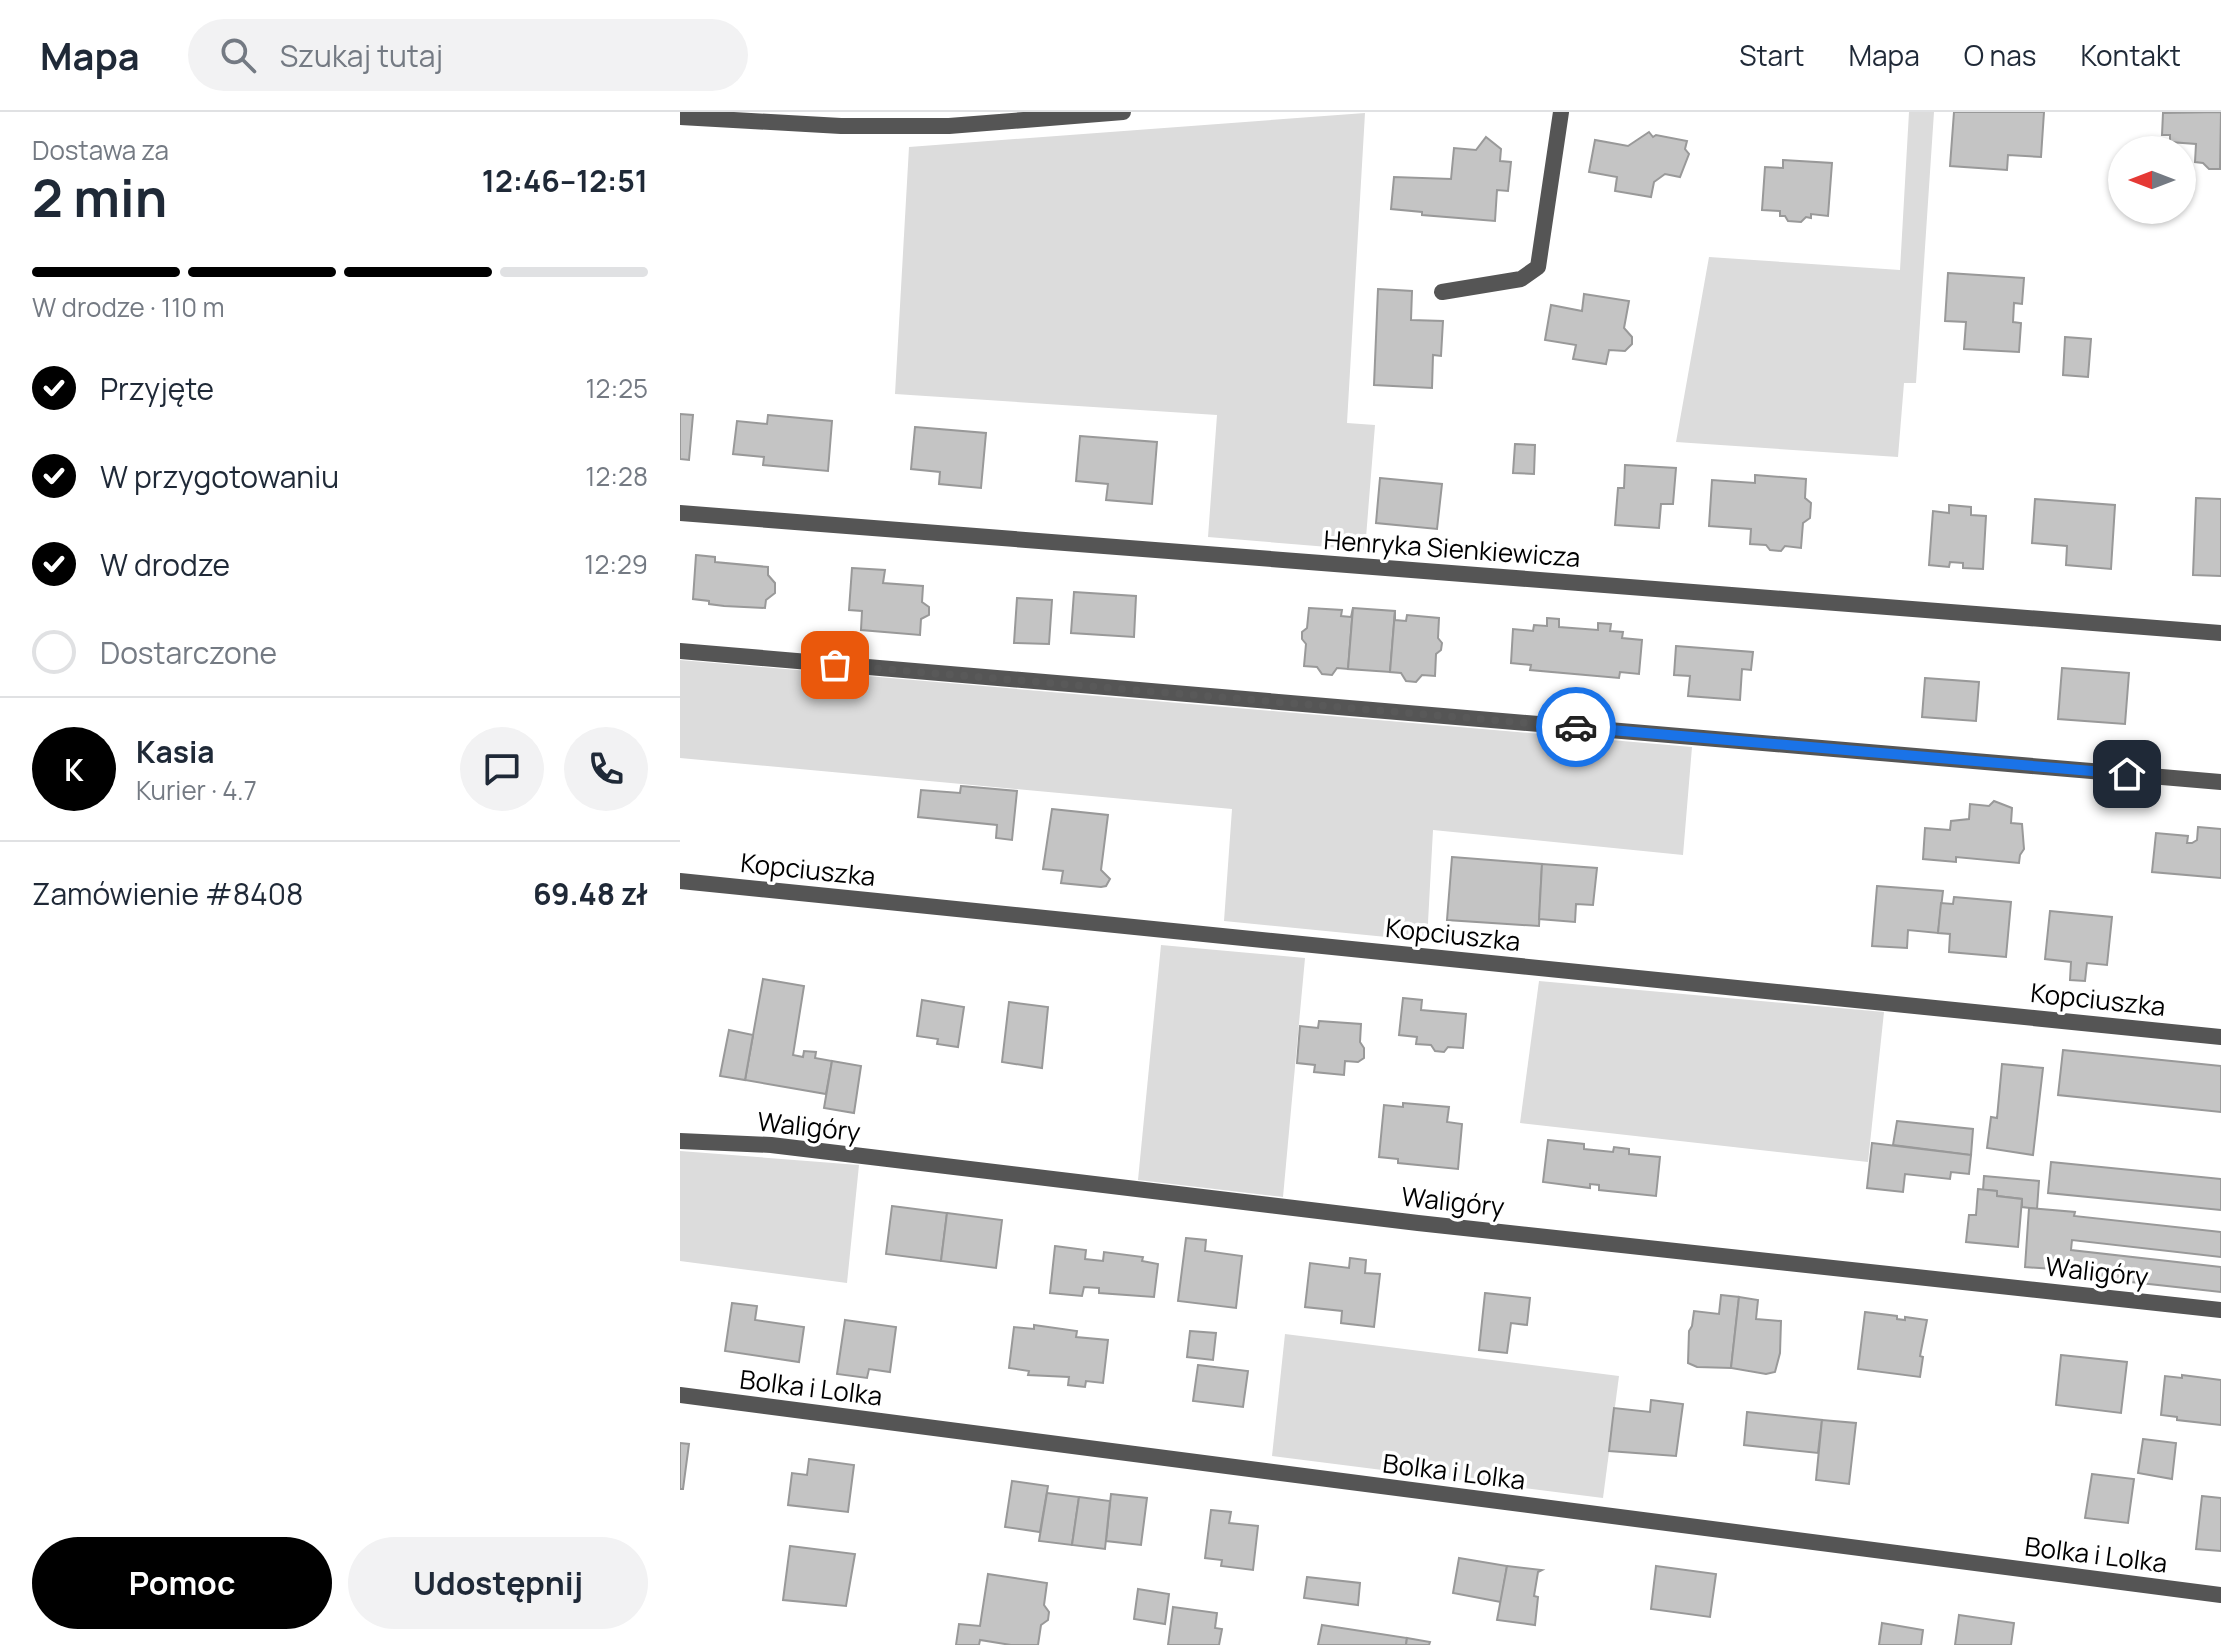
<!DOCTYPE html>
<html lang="pl">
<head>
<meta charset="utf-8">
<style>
	:root { --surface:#fff; --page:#f2f2f3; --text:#1f2937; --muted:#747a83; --line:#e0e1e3; --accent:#000 }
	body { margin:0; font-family:Manrope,sans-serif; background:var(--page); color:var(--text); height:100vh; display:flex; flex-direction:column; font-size:30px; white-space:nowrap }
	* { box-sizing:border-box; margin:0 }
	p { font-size:26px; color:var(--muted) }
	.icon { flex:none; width:44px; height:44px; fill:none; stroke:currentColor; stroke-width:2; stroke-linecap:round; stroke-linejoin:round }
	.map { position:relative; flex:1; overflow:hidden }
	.drawer { display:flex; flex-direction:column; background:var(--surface); width:680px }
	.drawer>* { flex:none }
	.needle { width:52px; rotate:270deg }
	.tools { position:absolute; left:1428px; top:24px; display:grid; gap:16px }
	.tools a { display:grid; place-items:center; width:88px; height:88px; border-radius:50%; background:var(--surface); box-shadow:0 2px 6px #0004; font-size:40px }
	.pin { position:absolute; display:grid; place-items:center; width:68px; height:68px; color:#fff; margin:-34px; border-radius:16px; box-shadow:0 4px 12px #0006 }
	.courier { position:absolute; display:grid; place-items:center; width:80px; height:80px; margin:-40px; border:6px solid #1a73e8; border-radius:50%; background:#fff; color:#222; box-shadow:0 2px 10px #0007 }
	.head em { font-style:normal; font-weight:700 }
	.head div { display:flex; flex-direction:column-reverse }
	.head { display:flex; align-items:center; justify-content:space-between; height:136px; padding:0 32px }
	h1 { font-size:52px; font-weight:700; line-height:60px }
	.bar { display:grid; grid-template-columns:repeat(4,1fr); gap:12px 8px; align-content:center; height:96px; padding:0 32px }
	.bar i { height:10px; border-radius:6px; background:var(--line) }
	.bar .selected { background:var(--accent) }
	.bar p { grid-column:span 4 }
	.line { display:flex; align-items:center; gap:20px; padding:0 32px; border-top:2px solid var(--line) }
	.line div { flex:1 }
	.round { display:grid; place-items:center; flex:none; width:84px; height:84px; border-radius:42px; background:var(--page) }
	ol { padding:0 32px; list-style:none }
	li { display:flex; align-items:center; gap:24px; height:88px }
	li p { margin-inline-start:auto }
	li .icon { padding:8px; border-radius:50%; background:var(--accent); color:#fff; stroke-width:4 }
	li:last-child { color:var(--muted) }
	li i { width:44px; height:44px; border:4px solid var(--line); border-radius:50% }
	.primary-button { display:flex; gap:16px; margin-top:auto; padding:16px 32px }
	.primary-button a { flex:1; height:92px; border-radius:48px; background:var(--accent); color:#fff; font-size:32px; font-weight:700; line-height:92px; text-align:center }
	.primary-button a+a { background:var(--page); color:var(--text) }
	header { display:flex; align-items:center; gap:48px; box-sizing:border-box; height:112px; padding:0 40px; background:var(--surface); border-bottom:2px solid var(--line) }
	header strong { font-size:38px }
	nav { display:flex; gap:44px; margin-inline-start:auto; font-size:28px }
	.search { width:560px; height:72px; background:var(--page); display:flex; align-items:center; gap:20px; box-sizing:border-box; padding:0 28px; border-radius:44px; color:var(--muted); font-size:30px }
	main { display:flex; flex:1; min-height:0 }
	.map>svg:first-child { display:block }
</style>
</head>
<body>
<header>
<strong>Mapa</strong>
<div class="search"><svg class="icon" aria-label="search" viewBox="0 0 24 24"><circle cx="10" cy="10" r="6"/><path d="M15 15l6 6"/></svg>Szukaj tutaj</div>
<nav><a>Start</a><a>Mapa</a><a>O nas</a><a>Kontakt</a></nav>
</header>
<main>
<section class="drawer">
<div class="head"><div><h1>2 min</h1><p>Dostawa za</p></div><em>12:46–12:51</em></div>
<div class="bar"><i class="selected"></i><i class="selected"></i><i class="selected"></i><i></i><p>W drodze · 110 m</p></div>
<ol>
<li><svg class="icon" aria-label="check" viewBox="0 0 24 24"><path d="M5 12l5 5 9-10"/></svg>Przyjęte<p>12:25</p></li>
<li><svg class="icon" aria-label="check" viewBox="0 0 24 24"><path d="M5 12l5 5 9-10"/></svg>W przygotowaniu<p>12:28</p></li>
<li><svg class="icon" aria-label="check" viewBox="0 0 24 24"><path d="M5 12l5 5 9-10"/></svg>W drodze<p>12:29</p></li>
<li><i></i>Dostarczone</li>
</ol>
<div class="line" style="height:144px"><b class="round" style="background:var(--accent);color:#fff">K</b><div><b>Kasia</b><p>Kurier · 4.7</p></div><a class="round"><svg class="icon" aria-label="chat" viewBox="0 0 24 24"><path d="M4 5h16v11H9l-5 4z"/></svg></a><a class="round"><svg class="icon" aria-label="phone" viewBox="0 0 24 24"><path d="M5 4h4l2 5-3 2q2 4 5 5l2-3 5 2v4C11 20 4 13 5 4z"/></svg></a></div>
<div class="line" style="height:104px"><div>Zamówienie #8408</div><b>69.48 zł</b></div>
<div class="primary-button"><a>Pomoc</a><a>Udostępnij</a></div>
</section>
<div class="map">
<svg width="1541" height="1533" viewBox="0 0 1541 1533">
	<rect width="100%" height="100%" fill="#fff"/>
	<g fill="#dcdcdc">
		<polygon points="1229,0 1254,0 1236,271 1224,271 1218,345 996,330 1029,145 1220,158"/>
		<polygon points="685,1 667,311 695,313 685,438 528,425 537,303 215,282 229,35"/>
		<polygon points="0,548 1012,635 1003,743 753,718 747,829 544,809 552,697 0,646"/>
		<polygon points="481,833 625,846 603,1085 458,1068"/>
		<polygon points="859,869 1204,900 1188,1050 840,1011"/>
		<polygon points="0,1039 179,1053 167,1171 0,1149"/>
		<polygon points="605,1222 939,1264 923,1386 592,1344"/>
	</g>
	<g fill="#c4c4c4" stroke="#999" stroke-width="2">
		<polygon points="1274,0 1364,0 1361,45 1328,43 1327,58 1270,54"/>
		<polygon points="1541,0 1540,57 1529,57 1523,51 1515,50 1516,32 1490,30 1490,23 1482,23 1483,1"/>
		<polygon points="969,20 973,25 976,23 1007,29 1005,37 1009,42 1000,65 985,62 974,70 971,85 935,79 937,65 909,60 915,28 948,34"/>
		<polygon points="806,25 821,37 820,49 831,50 828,79 817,78 815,109 742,103 742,100 711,97 714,65 771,67 774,36 796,38"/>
		<polygon points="1103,48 1152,51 1148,104 1131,102 1131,106 1126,105 1121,110 1108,109 1105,104 1100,104 1100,99 1082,98 1085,55 1103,56"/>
		<polygon points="1268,161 1344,166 1342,192 1334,191 1333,210 1341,211 1339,240 1284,237 1286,210 1265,209"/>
		<polygon points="698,177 732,179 731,208 763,209 761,244 753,243 752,276 694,273"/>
		<polygon points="904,182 949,189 944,216 952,225 952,232 945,239 929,238 926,252 893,247 896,233 865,228 871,193 902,199"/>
		<polygon points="1385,225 1411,227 1408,265 1383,263"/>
		<polygon points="0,302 13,303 9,348 0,347"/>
		<polygon points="88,303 152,309 148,359 83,353 84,345 53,342 57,309 87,312"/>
		<polygon points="235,315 306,321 301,376 259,372 260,360 231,357"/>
		<polygon points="400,324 477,330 472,392 426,388 428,372 396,369"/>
		<polygon points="835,332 855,333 854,362 833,361"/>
		<polygon points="945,353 996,356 993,392 981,392 979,416 935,413 938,376 944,376"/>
		<polygon points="1075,363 1126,367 1125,386 1131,391 1130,406 1123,411 1121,436 1105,434 1101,439 1090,438 1086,433 1070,432 1071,417 1029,414 1032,368 1075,371"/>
		<polygon points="700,366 762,372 757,417 696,411"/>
		<polygon points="1516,386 1541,387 1541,464 1513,463"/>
		<polygon points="1355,387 1435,393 1431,457 1386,453 1387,434 1352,431"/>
		<polygon points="1269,393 1291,395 1291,403 1306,404 1303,457 1283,456 1283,451 1270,450 1269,455 1249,453 1253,399 1269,401"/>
		<polygon points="16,443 35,445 35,450 88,455 88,463 95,471 95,481 86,488 85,496 44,494 29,492 29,489 13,487"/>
		<polygon points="172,456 205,458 203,471 243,474 242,490 249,495 249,503 241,507 240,523 181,518 182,499 169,498"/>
		<polygon points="394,480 456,484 454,525 391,521"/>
		<polygon points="337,486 372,488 369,532 334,531"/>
		<polygon points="629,496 662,498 661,504 671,505 673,496 668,557 657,556 652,563 642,562 637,555 624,554 626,532 622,527 622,520 627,516"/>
		<polygon points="673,496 715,499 710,560 668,557"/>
		<polygon points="715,499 715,508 726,509 727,503 759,506 758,526 762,531 761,538 756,542 755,564 742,563 736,570 726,569 721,561 710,560"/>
		<polygon points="867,506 879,507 879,515 918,518 918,511 931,512 930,519 943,520 942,526 962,528 959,562 940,560 939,566 850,558 851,553 831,551 833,517 853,519 854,513 867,514"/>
		<polygon points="996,534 1073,540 1071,558 1062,557 1060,588 1008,584 1010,564 994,563"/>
		<polygon points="1382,556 1449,561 1445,612 1378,607"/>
		<polygon points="1245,566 1299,570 1296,609 1242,605"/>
		<polygon points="281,674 337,679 332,728 316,726 317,713 238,705 241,678 280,681"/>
		<polygon points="1314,689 1332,696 1331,711 1342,712 1344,737 1340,743 1339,751 1276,745 1276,750 1243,747 1245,716 1270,718 1271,709 1289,707 1290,692 1309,694"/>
		<polygon points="372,697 428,703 421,758 430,767 426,774 421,775 381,771 383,759 363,757"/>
		<polygon points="1518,715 1541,717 1541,766 1472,760 1476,721 1508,724 1507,731 1512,731 1517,728"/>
		<polygon points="772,745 862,752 859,814 767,808"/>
		<polygon points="862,752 917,756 913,793 896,792 895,810 859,807"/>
		<polygon points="1197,774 1263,779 1258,821 1228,818 1227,836 1192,834"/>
		<polygon points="1274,785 1331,790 1326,845 1269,840 1270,822 1258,821 1261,791 1273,792"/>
		<polygon points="1370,799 1432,805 1427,853 1407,851 1405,869 1390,868 1391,850 1365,847"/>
		<polygon points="83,867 124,874 113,943 123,945 124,939 136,940 135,946 152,949 146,982 65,968"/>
		<polygon points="723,886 742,888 741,898 786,902 783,936 768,935 764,940 755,939 751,933 736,932 737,925 719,923"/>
		<polygon points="242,888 284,895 278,935 257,932 258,927 237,924"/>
		<polygon points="329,890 368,895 362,956 322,950"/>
		<polygon points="639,909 681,912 680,930 684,936 684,946 678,950 665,949 664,963 634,960 635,953 617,951 620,914 638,916"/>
		<polygon points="49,918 73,923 65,968 40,964"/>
		<polygon points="1383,938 1541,954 1541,1000 1378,983"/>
		<polygon points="152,949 181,954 174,1001 144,996"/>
		<polygon points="1322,952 1363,956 1353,1043 1307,1036 1311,1005 1317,1006"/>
		<polygon points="723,991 769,995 767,1010 782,1012 778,1057 718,1051 718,1047 699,1045 704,993 723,995"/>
		<polygon points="1217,1009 1293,1017 1291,1043 1213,1033"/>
		<polygon points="868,1028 904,1032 904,1037 933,1040 934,1035 949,1037 949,1042 980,1045 976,1084 919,1078 919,1073 910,1072 910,1076 863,1070"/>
		<polygon points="1192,1031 1291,1043 1289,1062 1271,1060 1270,1067 1225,1062 1223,1080 1187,1076"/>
		<polygon points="1371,1050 1541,1067 1541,1098 1368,1081"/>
		<polygon points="1304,1064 1359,1069 1357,1097 1342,1095 1342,1087 1317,1084 1317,1079 1303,1078"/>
		<polygon points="1298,1077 1317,1079 1317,1084 1342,1087 1338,1135 1286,1130 1289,1103 1296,1103"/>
		<polygon points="212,1094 267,1101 261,1149 206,1142"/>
		<polygon points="1349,1096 1395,1100 1394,1104 1541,1120 1541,1145 1392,1128 1391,1138 1541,1155 1541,1180 1388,1163 1388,1158 1345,1155"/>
		<polygon points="267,1101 322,1108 316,1156 261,1149"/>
		<polygon points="506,1126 526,1128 525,1139 562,1144 556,1196 498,1189"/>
		<polygon points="375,1134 406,1138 405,1147 423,1149 424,1140 463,1145 462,1149 478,1152 474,1185 419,1181 419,1176 404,1175 402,1184 370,1181"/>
		<polygon points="670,1146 686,1148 685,1161 700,1162 694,1215 661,1211 662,1199 625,1195 630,1151 669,1156"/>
		<polygon points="805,1181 850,1186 847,1213 831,1211 827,1241 799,1238"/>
		<polygon points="1041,1183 1059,1185 1051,1256 1017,1255 1008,1251 1009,1219 1012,1214 1014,1199 1039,1202"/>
		<polygon points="1059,1185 1078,1188 1076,1207 1101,1209 1100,1241 1095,1260 1086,1262 1051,1256"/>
		<polygon points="52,1191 77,1194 75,1208 124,1215 119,1250 45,1239"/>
		<polygon points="1185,1200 1217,1204 1217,1207 1225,1208 1225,1205 1247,1208 1240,1244 1243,1245 1240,1265 1178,1257"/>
		<polygon points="165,1208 216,1215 210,1260 189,1257 187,1266 157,1262"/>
		<polygon points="354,1213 397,1219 396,1225 428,1228 423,1271 406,1269 405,1275 388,1273 389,1265 348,1263 349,1259 329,1256 334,1215 354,1217"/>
		<polygon points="510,1219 536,1221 533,1248 507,1245"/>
		<polygon points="1381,1243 1447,1250 1441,1301 1376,1293"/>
		<polygon points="518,1253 568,1259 563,1295 513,1289"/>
		<polygon points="1502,1263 1541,1268 1541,1313 1497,1308 1497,1305 1481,1303 1485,1264 1502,1266"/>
		<polygon points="971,1288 1003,1292 996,1344 929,1339 934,1296 970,1300"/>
		<polygon points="1067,1300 1142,1308 1138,1341 1064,1333"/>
		<polygon points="1142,1308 1176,1311 1169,1372 1136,1368"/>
		<polygon points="1463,1327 1496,1331 1492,1367 1458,1361"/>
		<polygon points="0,1331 9,1332 3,1377 0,1377"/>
		<polygon points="129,1347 174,1353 168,1400 108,1393 112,1361 127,1363"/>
		<polygon points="1412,1362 1454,1367 1448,1411 1405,1406"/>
		<polygon points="332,1369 368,1374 360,1420 325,1415"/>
		<polygon points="367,1381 399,1385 392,1433 359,1429"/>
		<polygon points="431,1382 467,1386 461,1433 426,1429"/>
		<polygon points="1522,1384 1541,1386 1541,1439 1516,1437"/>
		<polygon points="399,1385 430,1389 425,1437 392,1433"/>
		<polygon points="531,1398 551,1400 549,1411 578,1414 573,1458 541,1454 542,1448 525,1446"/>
		<polygon points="110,1434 175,1442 166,1494 103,1488"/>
		<polygon points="779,1446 827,1454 821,1490 773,1481"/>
		<polygon points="827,1454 862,1458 858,1460 854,1484 858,1485 855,1513 817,1508"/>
		<polygon points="976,1454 1036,1462 1030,1505 971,1497"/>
		<polygon points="308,1462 367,1471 364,1493 369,1500 368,1508 361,1513 358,1533 331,1533 300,1528 299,1533 276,1533 279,1512 300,1514"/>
		<polygon points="627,1465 680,1471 678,1493 624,1486"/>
		<polygon points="458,1477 489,1482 485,1512 454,1507"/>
		<polygon points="493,1495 537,1501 535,1516 542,1517 539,1533 488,1533"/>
		<polygon points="1279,1503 1334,1511 1331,1533 1275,1533"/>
		<polygon points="1202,1511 1243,1518 1241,1533 1199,1533"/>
		<polygon points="642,1513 727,1526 726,1533 638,1533"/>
		<polygon points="727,1526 750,1530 749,1533 726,1533"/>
	</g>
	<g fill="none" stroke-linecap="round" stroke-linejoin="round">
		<polyline stroke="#555" stroke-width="16" points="762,180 841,167 858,155 881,0"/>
		<g stroke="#555" stroke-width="16">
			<polyline points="0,5 161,14 269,14 443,0"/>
			<polyline points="0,401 1541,521"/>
			<polyline points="0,539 1541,670"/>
			<polyline points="0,769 1541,925"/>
			<polyline points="0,1029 91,1033 738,1111 1541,1198"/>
			<polyline points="0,1283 1541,1483"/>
		</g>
	</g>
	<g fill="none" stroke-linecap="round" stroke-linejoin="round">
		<polyline stroke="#595959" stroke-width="8" stroke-dasharray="0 14.4" points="155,553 896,615"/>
		<polyline stroke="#1a73e8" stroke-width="10" points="896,615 1447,662"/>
	</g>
	<g text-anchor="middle" stroke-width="7" stroke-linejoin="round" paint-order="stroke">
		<g font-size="26" fill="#000" stroke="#fff">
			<text transform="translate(772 437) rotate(4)" y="9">Henryka Sienkiewicza</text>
			<text transform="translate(128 758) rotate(6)" y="9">Kopciuszka</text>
			<text transform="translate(773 823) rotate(6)" y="9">Kopciuszka</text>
			<text transform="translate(1418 888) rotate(6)" y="9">Kopciuszka</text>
			<text transform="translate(129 1015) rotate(6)" y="9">Waligóry</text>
			<text transform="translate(773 1090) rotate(6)" y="9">Waligóry</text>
			<text transform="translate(1417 1160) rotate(6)" y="9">Waligóry</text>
			<text transform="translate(131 1276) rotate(7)" y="9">Bolka i Lolka</text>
			<text transform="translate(774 1360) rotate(7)" y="9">Bolka i Lolka</text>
			<text transform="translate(1416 1443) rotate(7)" y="9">Bolka i Lolka</text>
		</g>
	</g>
</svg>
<div class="tools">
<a><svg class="needle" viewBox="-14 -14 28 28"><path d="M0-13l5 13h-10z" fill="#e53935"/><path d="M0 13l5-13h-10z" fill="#747a83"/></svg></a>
</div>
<div class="pin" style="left:155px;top:553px;background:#ea580c"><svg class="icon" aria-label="bag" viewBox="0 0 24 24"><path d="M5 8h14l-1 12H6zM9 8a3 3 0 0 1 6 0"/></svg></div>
<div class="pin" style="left:1447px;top:662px;background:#1f2937"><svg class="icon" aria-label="home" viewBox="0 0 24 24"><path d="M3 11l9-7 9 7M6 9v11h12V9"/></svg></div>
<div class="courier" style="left:896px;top:615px"><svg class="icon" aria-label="car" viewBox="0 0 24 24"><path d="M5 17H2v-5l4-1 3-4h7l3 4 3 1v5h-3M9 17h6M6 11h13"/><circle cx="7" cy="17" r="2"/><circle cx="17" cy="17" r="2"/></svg></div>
</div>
</main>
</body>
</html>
